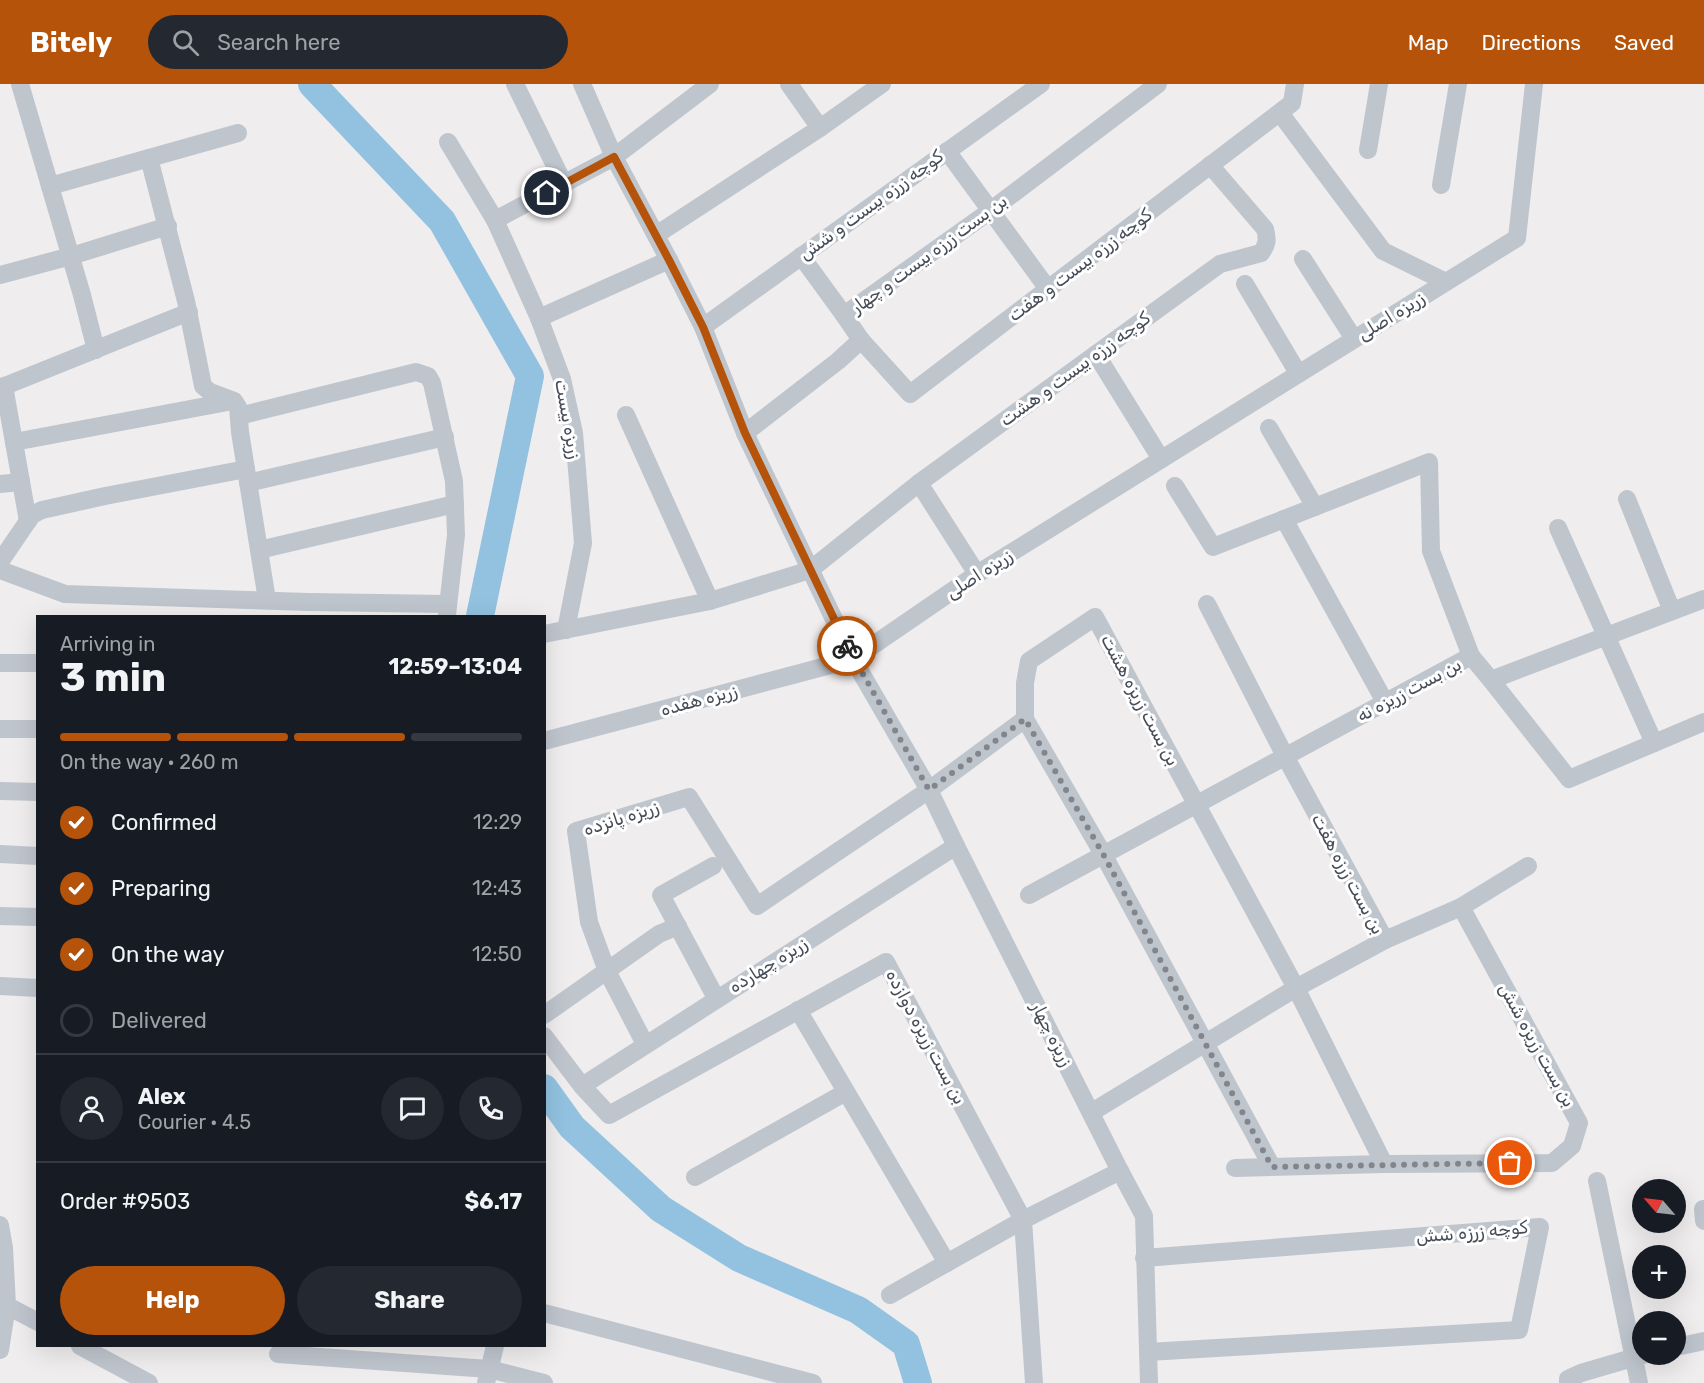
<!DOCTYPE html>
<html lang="en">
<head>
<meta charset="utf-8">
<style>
	:root { --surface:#171b24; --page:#242831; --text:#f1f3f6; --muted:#9ea1a6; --line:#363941; --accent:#b45309 }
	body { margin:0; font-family:Rubik,"Noto Naskh Arabic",sans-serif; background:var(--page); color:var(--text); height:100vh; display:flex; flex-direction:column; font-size:22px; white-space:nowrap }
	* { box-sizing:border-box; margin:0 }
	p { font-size:20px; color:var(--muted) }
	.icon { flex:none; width:33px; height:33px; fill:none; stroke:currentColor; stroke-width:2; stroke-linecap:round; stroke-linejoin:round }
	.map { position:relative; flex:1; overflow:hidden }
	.side { position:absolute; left:36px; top:531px; width:510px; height:732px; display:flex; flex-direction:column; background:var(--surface); border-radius:0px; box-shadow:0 6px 24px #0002 }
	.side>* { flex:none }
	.needle { width:39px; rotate:298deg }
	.fabs { position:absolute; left:1632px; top:1095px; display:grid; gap:12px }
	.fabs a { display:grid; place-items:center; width:54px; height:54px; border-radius:50%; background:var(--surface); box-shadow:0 6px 24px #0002; font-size:30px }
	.pin { position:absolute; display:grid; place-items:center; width:51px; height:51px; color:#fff; margin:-26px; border:3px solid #fff; border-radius:50%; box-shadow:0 2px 6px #0007 }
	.courier { position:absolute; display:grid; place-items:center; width:60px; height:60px; margin:-30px; border:4px solid #b45309; border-radius:50%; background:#fff; color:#222; box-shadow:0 2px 8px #0007 }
	.headline em { font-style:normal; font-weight:700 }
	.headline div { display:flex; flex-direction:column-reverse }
	.headline { display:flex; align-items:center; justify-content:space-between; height:102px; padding:0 24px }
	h1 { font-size:39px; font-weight:700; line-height:45px }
	.bar { display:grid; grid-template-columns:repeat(4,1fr); gap:9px 6px; align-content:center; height:72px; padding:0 24px }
	.bar i { height:8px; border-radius:4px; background:var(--line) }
	.bar .current { background:var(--accent) }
	.bar p { grid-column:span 4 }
	.line { display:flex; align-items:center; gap:15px; padding:0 24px; border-top:2px solid var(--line) }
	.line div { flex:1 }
	.round { display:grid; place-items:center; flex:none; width:63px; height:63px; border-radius:32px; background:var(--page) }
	ol { padding:0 24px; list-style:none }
	li { display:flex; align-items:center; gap:18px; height:66px }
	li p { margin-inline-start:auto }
	li .icon { padding:6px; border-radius:50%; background:var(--accent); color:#fff; stroke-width:4 }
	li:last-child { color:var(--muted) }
	li i { width:33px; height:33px; border:3px solid var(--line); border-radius:50% }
	.primary-button { display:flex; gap:12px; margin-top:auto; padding:12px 24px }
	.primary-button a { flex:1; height:69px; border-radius:36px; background:var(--accent); color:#fff; font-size:24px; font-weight:700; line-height:69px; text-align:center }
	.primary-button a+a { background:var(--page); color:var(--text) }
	header { display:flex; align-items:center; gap:36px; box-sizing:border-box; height:84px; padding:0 30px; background:var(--accent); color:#fff }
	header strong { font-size:28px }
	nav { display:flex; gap:33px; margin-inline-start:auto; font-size:21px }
	.search { width:420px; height:54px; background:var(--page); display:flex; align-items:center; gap:15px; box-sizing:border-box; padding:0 21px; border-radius:33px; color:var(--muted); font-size:22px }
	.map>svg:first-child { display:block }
</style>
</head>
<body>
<header>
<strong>Bitely</strong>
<div class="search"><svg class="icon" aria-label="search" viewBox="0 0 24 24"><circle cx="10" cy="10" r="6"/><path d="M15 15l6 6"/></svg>Search here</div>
<nav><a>Map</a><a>Directions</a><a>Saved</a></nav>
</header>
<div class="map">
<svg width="1704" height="1299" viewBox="0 0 1704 1299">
	<rect width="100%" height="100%" fill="#efeded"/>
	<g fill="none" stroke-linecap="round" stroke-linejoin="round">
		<g stroke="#92c2e0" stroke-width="28">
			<polyline points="312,0 442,137 530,292 480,532"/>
			<polyline points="544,1004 572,1043 661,1125 739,1174 858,1226 906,1260 918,1299"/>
		</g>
		<g stroke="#bfc5cd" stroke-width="18">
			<polyline points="20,0 82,211 96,266"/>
			<polyline points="515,0 564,100"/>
			<polyline points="582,0 614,73 669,176 703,243 745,349 853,575 977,490 1517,154 1534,0"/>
			<polyline points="1280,29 1383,167 1446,198"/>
			<polyline points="820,44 882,0"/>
			<polyline points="448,58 495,136 614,73 710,0"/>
			<polyline points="1368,66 1379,0"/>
			<polyline points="947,67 1048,205"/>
			<polyline points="149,74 186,217 203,302 210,308 234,317 238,323 240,348 267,516"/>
			<polyline points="1441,101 1458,0"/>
			<polyline points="50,102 238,49"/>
			<polyline points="495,136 539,234 562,295 574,349 583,459 566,546"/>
			<polyline points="656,151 820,44 789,0"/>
			<polyline points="801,172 844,231"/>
			<polyline points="1303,175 1354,255"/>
			<polyline points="0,191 71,172 168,142"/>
			<polyline points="1245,200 1298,289"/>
			<polyline points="539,234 669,176"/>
			<polyline points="703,243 1041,0"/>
			<polyline points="861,256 910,310 1292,19 1295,0"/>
			<polyline points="1096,270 1161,375"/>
			<polyline points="4,302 28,437"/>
			<polyline points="0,304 189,228"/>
			<polyline points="626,331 710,517"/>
			<polyline points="239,332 416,288 428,292 432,299 454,397 456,451 447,531"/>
			<polyline points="1269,344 1315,423"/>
			<polyline points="745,349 838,277 861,256 844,231 990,127 1158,0"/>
			<polyline points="14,358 233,317"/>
			<polyline points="248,399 445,353"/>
			<polyline points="919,399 977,490"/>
			<polyline points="0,400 21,398"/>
			<polyline points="1627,415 1672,527"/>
			<polyline points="1284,435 1385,618"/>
			<polyline points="1558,444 1654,659"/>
			<polyline points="259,466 455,420"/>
			<polyline points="0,478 32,431 42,426 105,412 246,385"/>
			<polyline points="0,486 65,510 308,518 448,520"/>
			<path d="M 544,550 L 710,517 L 810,486 L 919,399 L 1220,180 L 1261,169 C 1267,161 1268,156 1265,145 L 1210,81"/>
			<polyline points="1471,572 1491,596 1704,515"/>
			<polyline points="0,579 38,579"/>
			<polyline points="1491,596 1569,695 1704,638"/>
			<polyline points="0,645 38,645"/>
			<polyline points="544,657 853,575 929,706 956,762 1120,1087 1023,1136 1034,1299"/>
			<polyline points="0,707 38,708"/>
			<polyline points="0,770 38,772"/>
			<polyline points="713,782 661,811 716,914"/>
			<polyline points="1029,811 1471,572 1431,467 1429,378 1213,463 1175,402"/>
			<polyline points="0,832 38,833"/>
			<polyline points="1385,856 1461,823"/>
			<polyline points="0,902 38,904"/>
			<polyline points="798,926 947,1179"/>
			<polyline points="544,931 659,850 678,842"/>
			<polyline points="544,952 582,1002 609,1031 886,878 1023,1136 890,1211"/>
			<polyline points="645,960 607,887 589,838 576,747 689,713 757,822 929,706 1025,635"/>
			<polyline points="582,1002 956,762"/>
			<polyline points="1092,1028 1296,904 1385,856 1285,672 1207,520"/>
			<polyline points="1384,1080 1552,1079 1572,1062 1579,1039 1461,823 1528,782"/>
			<polyline points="1235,1084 1384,1080 1296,904 1095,533 1029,577 1025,599 1025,635 1103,770 1272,1083"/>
			<polyline points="1120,1087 1144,1132 1149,1299"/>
			<polyline points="695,1093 846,1008"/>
			<polyline points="1597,1097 1639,1299"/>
			<polyline points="1703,1125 1704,1137"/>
			<polyline points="0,1141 4,1164 7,1221 0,1266"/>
			<polyline points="1144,1174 1540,1143 1519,1246 1148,1268"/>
			<polyline points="0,1218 38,1238"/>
			<polyline points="544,1229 813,1299"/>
			<polyline points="80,1262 149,1299"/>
			<polyline points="1676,1263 1704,1257"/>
			<polyline points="278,1270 489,1285 544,1299"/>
			<polyline points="486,1299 495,1262"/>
			<polyline points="1568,1299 1568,1295 1581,1289 1646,1270"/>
		</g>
	</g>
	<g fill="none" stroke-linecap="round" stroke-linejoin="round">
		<polyline stroke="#82858c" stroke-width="6" stroke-dasharray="0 10.8" points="847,562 929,706 1025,635 1103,770 1272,1083 1510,1079"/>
		<polyline stroke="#b45309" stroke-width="8" points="547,109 614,73 669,176 703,243 745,349 847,562"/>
	</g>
	<g text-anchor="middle" stroke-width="6" stroke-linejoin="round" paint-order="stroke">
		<g font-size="18" fill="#474d58" stroke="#fff">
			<text transform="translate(871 121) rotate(-36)" y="6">کوچه زرزه بیست و شش</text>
			<text transform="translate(929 170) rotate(-36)" y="6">بن بست زرزه بیست و چهار</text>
			<text transform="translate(1080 181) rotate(-37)" y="6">کوچه زرزه بیست و هفت</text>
			<text transform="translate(1391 232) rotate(-32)" y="6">زریزه اصلی</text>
			<text transform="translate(1075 285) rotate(-36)" y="6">کوچه زرزه بیست و هشت</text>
			<text transform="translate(568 335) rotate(80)" y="6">زریزه بیست</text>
			<text transform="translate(979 490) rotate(-33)" y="6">زریزه اصلی</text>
			<text transform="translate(1409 606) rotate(-28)" y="6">بن بست زریزه نه</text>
			<text transform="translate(699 616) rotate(-15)" y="6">زریزه هفده</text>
			<text transform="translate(1140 616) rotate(62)" y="6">بن بست زریزه هشت</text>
			<text transform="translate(621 734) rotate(-18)" y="6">زریزه پانزده</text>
			<text transform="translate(1348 790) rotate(62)" y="6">بن بست زرزه هفت</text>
			<text transform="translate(768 881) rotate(-32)" y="6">زریزه چهارده</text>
			<text transform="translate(1052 950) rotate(63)" y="6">زریزه چهار</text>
			<text transform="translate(926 953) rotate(62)" y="6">بن بست زریزه دوازده</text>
			<text transform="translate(1537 961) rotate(61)" y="6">بن بست زریزه شش</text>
			<text transform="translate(1472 1148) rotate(-5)" y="6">کوچه زرزه شش</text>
		</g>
	</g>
</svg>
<div class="fabs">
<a><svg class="needle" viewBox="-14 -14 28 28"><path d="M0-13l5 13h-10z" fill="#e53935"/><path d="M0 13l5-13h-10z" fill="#9ea1a6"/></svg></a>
<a>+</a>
<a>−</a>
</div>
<div class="pin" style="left:1510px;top:1079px;background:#ea580c"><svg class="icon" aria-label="bag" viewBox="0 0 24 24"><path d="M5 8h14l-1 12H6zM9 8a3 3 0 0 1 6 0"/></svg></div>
<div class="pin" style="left:547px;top:109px;background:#1f2937"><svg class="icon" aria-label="home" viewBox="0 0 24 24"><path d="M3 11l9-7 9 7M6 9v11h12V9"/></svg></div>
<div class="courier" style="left:847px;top:562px"><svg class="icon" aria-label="bike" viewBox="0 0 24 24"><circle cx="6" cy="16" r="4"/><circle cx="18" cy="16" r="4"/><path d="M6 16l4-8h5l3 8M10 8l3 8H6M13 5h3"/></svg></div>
<section class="side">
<div class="headline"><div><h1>3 min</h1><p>Arriving in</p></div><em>12:59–13:04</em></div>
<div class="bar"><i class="current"></i><i class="current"></i><i class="current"></i><i></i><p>On the way · 260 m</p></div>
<ol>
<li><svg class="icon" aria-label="check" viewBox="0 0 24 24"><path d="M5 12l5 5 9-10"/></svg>Confirmed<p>12:29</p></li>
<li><svg class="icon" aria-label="check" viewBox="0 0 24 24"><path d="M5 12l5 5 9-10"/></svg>Preparing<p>12:43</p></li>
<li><svg class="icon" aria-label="check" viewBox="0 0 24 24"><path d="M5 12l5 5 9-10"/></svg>On the way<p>12:50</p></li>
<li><i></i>Delivered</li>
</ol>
<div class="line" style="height:108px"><a class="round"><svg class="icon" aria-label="person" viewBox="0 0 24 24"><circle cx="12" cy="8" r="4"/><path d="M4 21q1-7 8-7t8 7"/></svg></a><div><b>Alex</b><p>Courier · 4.5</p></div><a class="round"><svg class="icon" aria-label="chat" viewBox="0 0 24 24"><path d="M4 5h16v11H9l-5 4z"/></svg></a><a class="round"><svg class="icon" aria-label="phone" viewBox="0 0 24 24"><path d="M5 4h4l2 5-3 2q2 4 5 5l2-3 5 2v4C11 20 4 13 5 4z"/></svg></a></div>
<div class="line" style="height:78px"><div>Order #9503</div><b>$6.17</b></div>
<div class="primary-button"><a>Help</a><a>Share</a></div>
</section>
</div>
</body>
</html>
